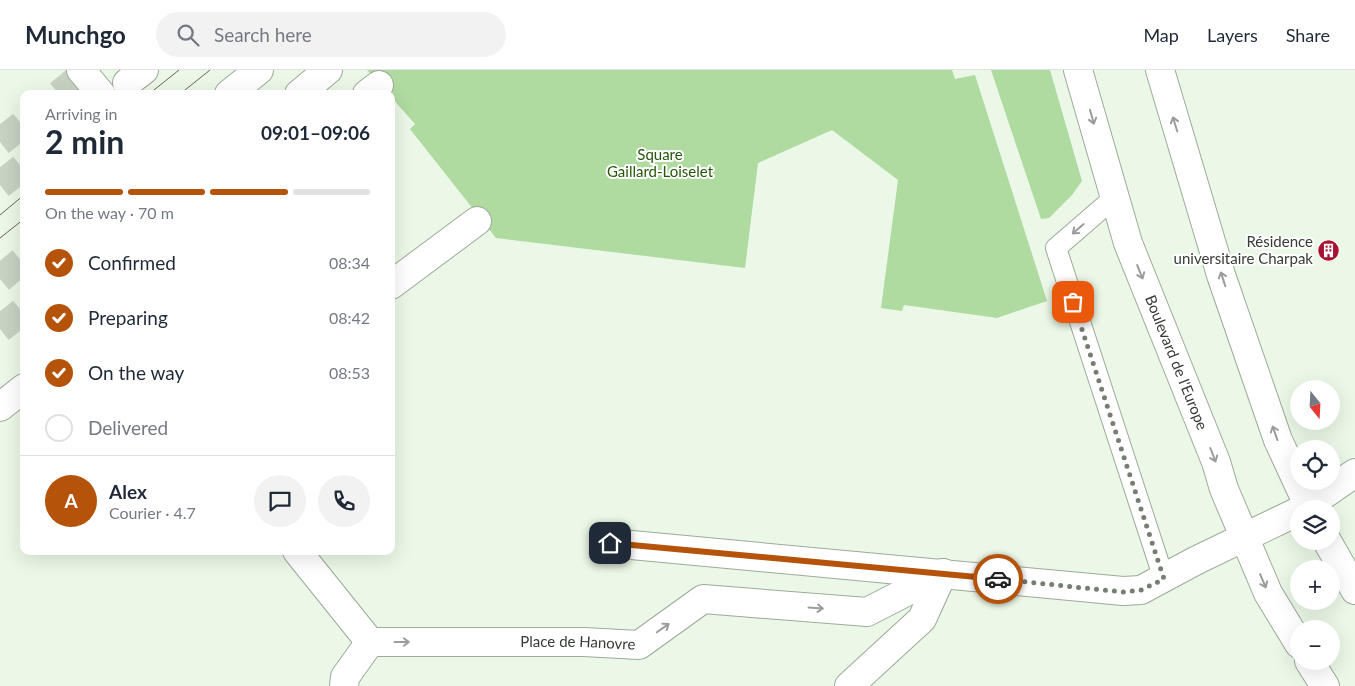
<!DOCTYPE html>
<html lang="en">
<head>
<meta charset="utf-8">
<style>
	:root { --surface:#fff; --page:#f2f2f3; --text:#1f2937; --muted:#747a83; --line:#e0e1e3; --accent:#b45309 }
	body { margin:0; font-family:Lato,sans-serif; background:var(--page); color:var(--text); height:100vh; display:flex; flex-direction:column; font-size:19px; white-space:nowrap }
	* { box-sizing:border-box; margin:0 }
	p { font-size:16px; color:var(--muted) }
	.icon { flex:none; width:28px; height:28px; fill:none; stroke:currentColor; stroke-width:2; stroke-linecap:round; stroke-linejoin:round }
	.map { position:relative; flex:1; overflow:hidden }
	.drawer { position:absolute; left:20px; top:20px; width:375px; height:465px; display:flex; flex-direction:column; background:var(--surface); border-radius:10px; box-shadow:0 5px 20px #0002 }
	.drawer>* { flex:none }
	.needle { width:32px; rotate:162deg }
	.buttons { position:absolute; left:1290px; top:310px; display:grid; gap:10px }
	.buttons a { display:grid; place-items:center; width:50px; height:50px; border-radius:50%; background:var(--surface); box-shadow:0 5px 20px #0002; font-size:25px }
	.pin { position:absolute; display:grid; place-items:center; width:42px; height:42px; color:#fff; margin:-21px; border-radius:10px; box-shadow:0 2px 8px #0006 }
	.courier { position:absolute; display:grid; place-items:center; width:50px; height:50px; margin:-25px; border:4px solid #b45309; border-radius:50%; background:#fff; color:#222; box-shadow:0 1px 6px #0007 }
	.headline em { font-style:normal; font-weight:700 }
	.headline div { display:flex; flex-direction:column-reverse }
	.headline { display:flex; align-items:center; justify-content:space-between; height:85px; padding:0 25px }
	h1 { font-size:32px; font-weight:700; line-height:38px }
	.bar { display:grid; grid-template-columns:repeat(4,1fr); gap:8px 5px; align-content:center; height:60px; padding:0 25px }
	.bar i { height:6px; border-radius:4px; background:var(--line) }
	.bar .current { background:var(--accent) }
	.bar p { grid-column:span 4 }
	.line { display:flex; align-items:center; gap:12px; padding:0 25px; border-top:1px solid var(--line) }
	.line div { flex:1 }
	.round { display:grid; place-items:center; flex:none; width:52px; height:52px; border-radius:26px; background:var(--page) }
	ol { padding:0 25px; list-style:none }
	li { display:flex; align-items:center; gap:15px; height:55px }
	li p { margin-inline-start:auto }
	li .icon { padding:5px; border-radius:50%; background:var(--accent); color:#fff; stroke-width:4 }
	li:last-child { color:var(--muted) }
	li i { width:28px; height:28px; border:2px solid var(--line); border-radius:50% }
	header { display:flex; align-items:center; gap:30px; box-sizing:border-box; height:70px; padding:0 25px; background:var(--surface); border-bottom:1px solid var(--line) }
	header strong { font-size:24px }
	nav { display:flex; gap:28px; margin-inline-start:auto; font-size:18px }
	.search { width:350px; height:45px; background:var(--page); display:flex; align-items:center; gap:12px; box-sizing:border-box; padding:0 18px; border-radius:28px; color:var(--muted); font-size:19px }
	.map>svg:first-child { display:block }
</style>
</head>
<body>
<header>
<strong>Munchgo</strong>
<div class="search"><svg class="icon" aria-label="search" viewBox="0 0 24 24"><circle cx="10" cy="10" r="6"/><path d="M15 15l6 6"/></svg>Search here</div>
<nav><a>Map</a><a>Layers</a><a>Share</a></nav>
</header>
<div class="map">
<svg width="1355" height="616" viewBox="0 0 1355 616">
	<rect width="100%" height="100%" fill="#ebf8e7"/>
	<g fill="#afdaa0">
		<polygon points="367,0 952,0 955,9 975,5 1047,231 997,248 904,235 902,241 881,238 898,110 832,60 758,93 745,198 496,168 410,59 415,54 391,27 391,24 388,24"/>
		<polygon points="991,0 1050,0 1082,111 1072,125 1049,148 1041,149"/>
	</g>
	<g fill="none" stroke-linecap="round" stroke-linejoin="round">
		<g stroke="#c7d2c3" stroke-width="28" stroke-dasharray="28 14" stroke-linecap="butt">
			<polyline points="59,24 88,0"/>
			<polyline points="0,72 24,53"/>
			<polyline points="0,259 24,240"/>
		</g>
		<g stroke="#c7d2c3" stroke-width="28" stroke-dasharray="28 14" stroke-linecap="butt">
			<polyline points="0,115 24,96"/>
			<polyline points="0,209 24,189"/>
		</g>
		<defs>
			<polyline id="service" points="1115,127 1056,178 1164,509"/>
			<g id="pedestrian">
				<polyline points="81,0 101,24"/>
				<polyline points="367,24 379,15"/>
				<polyline points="391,215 477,151"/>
				<polyline points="0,337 24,318"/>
				<polyline points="297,481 370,572"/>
				<polyline points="849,616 922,549 943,503"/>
			</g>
			<g id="minor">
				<polyline points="299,24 328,0"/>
				<polyline points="1303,439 1355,403"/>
				<polyline points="610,473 1123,521 1141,520 1197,490 1299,441"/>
				<path id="s1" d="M 344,616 L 345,607 L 370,572 L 584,572 L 639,575 L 703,529 L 867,542 L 943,503"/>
			</g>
			<g id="tertiary">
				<polyline points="127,13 144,0"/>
				<polyline points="229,24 259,0"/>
			</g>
			<g id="primary">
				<path id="s2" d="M 1078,0 L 1128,173 L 1216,392 L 1224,419 L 1268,523 L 1299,574"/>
				<polyline points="1160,0 1221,205 1278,370 1310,439"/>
				<polyline points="1327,471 1355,520"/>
				<polyline points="1309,591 1325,616"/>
			</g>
		</defs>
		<use href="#service" stroke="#9eaa9a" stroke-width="22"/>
		<use href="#pedestrian" stroke="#9eaa9a" stroke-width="30"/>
		<use href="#minor" stroke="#9eaa9a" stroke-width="30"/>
		<use href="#tertiary" stroke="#9eaa9a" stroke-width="30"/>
		<use href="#primary" stroke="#9eaa9a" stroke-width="30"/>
		<use href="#service" stroke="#fff" stroke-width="20"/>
		<use href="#pedestrian" stroke="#fff" stroke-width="28"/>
		<use href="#minor" stroke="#fff" stroke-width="28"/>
		<use href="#tertiary" stroke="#fff" stroke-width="28"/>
		<use href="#primary" stroke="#fff" stroke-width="28"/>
		<g stroke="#61675f" stroke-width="1">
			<polyline points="149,24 179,0"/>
			<polyline points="180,24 210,0"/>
			<polyline points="0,145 24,125"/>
			<polyline points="0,168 24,149"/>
		</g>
	</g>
	<defs><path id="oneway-shaft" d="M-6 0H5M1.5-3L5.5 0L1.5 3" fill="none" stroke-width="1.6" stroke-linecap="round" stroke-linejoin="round" transform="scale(1.25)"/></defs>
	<g stroke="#9b9d9a">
		<use href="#oneway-shaft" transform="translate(1092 47) rotate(74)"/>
		<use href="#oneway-shaft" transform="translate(1175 54) rotate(-107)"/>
		<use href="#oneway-shaft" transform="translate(1078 159) rotate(139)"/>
		<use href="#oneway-shaft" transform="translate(1140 202) rotate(68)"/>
		<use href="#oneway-shaft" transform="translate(1223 209) rotate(-108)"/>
		<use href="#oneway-shaft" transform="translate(1275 363) rotate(-109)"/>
		<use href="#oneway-shaft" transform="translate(1213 385) rotate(69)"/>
		<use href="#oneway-shaft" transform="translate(1263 511) rotate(67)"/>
		<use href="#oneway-shaft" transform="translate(816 538) rotate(4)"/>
		<use href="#oneway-shaft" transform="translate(663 558) rotate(-35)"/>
		<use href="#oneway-shaft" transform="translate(402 572)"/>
	</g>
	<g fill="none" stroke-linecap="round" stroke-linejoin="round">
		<polyline stroke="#767d73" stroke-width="5" stroke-dasharray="0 9" points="998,509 1123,522 1141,520 1164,509 1073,232"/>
		<polyline stroke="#b45309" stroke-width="6" points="610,473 998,509"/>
	</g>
	<defs>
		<symbol id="building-disc" viewBox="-11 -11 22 22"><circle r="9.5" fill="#a91134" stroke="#fff"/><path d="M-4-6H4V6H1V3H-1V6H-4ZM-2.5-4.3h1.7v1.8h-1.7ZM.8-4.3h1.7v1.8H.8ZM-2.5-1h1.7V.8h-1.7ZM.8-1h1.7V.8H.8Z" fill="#fff"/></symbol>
	</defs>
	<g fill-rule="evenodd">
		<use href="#building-disc" x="1316" y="168" width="25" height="25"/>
	</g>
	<g text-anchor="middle" stroke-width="4" stroke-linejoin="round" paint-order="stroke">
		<g font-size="15" fill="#255609" stroke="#fff">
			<text x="660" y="90">Square<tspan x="660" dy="17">Gaillard-Loiselet</tspan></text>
		</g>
		<g font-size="15" fill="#373b35" stroke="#fff" text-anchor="end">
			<text x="1313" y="177">Résidence<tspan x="1313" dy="17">universitaire Charpak</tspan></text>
		</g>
		<g font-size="15" fill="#373b35" stroke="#fff">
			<text dy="5" stroke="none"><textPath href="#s2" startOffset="309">Boulevard de l'Europe</textPath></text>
			<text dy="5" stroke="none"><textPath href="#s1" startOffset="260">Place de Hanovre</textPath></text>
		</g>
	</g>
</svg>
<div class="buttons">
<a><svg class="needle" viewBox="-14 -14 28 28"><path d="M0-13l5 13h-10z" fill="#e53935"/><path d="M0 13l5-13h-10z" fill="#747a83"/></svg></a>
<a><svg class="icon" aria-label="locate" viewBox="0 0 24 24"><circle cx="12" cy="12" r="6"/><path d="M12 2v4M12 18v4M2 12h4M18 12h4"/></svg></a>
<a><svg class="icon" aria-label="layers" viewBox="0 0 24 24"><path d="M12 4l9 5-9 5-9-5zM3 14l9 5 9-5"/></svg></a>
<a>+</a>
<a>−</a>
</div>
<div class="pin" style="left:1073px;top:232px;background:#ea580c"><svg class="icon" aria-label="bag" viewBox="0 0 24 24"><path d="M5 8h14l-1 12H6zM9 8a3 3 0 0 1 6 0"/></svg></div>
<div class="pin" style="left:610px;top:473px;background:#1f2937"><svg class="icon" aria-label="home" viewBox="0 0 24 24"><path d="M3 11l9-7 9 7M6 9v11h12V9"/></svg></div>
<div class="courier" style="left:998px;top:509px"><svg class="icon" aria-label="car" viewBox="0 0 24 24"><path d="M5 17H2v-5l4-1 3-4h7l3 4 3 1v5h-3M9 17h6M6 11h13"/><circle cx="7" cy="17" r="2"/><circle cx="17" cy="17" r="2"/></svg></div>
<section class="drawer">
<div class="headline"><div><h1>2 min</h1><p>Arriving in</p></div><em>09:01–09:06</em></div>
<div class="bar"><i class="current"></i><i class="current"></i><i class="current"></i><i></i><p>On the way · 70 m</p></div>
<ol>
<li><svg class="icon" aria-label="check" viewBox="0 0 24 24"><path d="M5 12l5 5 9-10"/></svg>Confirmed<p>08:34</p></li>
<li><svg class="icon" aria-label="check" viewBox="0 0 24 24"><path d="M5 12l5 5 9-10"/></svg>Preparing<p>08:42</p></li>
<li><svg class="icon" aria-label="check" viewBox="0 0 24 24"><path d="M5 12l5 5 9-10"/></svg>On the way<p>08:53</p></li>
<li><i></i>Delivered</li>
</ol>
<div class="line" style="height:90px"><b class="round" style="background:var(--accent);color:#fff">A</b><div><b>Alex</b><p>Courier · 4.7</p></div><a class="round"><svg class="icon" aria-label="chat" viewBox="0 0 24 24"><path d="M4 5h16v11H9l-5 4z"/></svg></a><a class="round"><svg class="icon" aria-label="phone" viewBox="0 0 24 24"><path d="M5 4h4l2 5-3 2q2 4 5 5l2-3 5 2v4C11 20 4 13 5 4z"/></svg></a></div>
</section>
</div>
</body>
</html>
